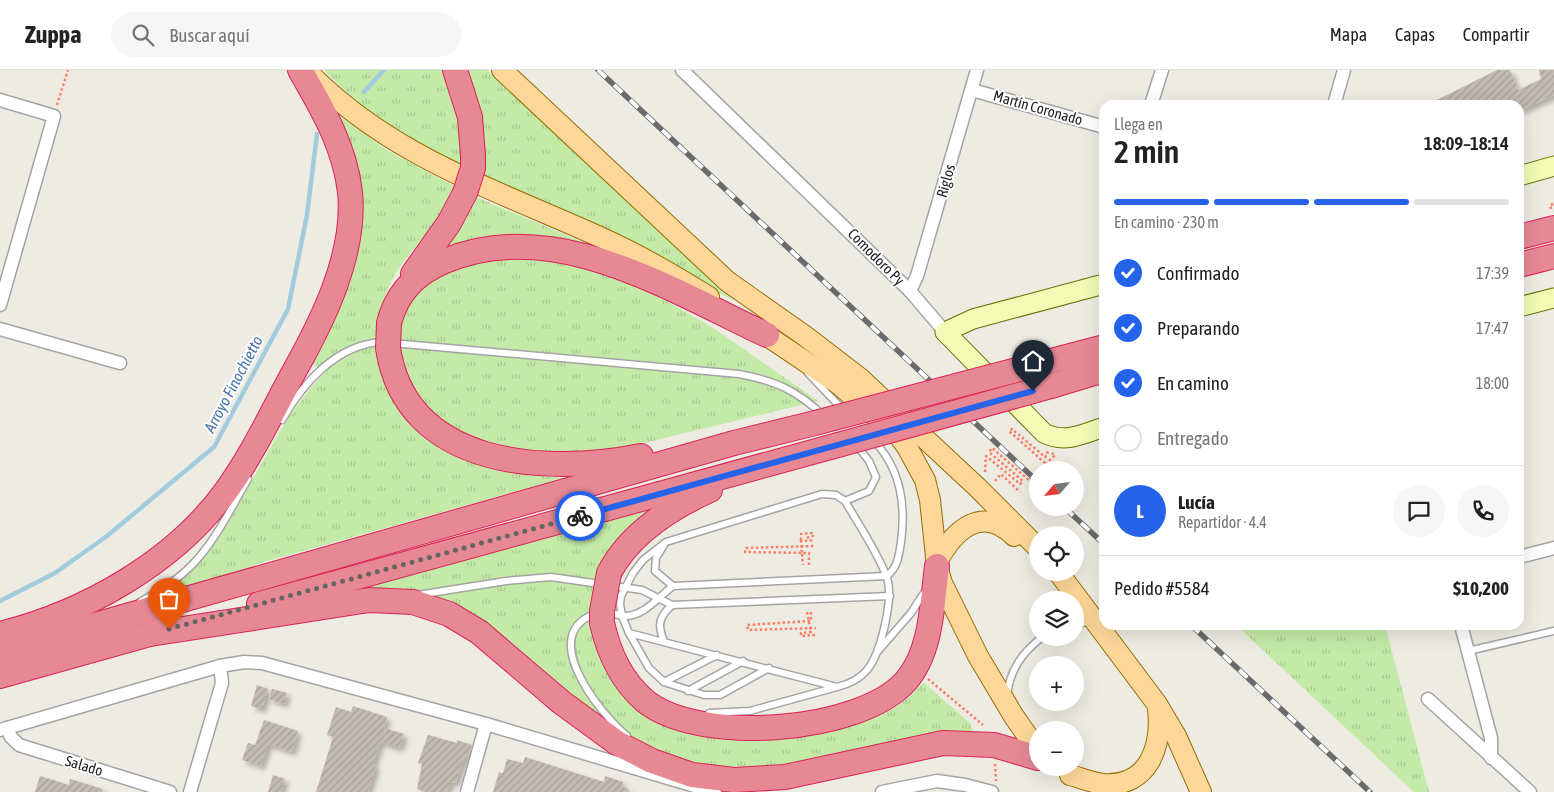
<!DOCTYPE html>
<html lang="es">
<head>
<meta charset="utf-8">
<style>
	:root { --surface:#fff; --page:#f6f6f6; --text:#222; --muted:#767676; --line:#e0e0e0; --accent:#2563eb }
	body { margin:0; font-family:"Asap Condensed",sans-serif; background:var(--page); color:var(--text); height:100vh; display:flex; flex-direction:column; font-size:19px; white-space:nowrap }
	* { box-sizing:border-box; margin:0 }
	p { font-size:16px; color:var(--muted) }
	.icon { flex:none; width:28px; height:28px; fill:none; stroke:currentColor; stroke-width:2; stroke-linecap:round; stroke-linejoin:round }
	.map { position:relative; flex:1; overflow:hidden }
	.details { position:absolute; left:1099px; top:30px; width:425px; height:530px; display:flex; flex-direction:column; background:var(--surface); border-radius:15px; box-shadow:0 5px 20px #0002 }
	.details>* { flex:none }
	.needle { width:32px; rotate:242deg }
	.controls { position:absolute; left:1029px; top:391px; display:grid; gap:10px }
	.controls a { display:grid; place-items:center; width:55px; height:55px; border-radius:50%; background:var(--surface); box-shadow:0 5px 20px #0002; font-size:25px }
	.pin { position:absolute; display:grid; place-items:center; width:42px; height:42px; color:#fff; margin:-51px -21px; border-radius:50% 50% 50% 0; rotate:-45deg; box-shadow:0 0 5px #0007 }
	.pin .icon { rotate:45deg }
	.courier { position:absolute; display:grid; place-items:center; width:50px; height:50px; margin:-25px; border:4px solid #2563eb; border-radius:50%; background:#fff; color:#222; box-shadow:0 1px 6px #0007 }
	.overview em { font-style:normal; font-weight:600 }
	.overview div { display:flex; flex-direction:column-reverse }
	.overview { display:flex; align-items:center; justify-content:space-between; height:85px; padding:0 15px }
	h1 { font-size:32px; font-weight:600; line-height:38px }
	.bar { display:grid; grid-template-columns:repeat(4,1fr); gap:8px 5px; align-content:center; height:60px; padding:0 15px }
	.bar i { height:6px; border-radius:4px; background:var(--line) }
	.bar .active { background:var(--accent) }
	.bar p { grid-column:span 4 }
	.line { display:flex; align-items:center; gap:12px; padding:0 15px; border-top:1px solid var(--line) }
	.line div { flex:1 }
	.round { display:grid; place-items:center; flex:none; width:52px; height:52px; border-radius:26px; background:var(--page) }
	ol { padding:0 15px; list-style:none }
	li { display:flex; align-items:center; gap:15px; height:55px }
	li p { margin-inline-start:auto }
	li .icon { padding:5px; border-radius:50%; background:var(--accent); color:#fff; stroke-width:4 }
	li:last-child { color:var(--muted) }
	li i { width:28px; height:28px; border:2px solid var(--line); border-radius:50% }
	header { display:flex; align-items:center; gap:30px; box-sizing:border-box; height:70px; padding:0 25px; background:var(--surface); border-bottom:1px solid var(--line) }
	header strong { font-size:24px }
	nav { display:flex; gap:28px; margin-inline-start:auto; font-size:18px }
	.search { width:350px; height:45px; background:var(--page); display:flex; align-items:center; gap:12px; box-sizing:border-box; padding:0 18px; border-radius:28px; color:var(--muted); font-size:19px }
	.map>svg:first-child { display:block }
</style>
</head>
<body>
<header>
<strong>Zuppa</strong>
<div class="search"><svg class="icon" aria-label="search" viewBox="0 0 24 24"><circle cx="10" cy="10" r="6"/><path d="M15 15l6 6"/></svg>Buscar aquí</div>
<nav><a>Mapa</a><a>Capas</a><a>Compartir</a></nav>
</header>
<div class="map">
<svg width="1554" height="722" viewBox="0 0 1554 722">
	<defs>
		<pattern id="grass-tufts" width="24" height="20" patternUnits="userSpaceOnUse" patternTransform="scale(1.25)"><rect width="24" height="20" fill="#c4eaa7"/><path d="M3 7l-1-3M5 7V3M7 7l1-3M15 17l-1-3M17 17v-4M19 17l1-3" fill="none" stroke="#a8c88f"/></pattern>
		<pattern id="building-hatch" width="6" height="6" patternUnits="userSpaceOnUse" patternTransform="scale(1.25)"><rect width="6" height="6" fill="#c3bab2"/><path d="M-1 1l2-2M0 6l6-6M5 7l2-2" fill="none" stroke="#a79f99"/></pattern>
		<filter id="shadow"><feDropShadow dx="4" dy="4" stdDeviation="2.5" flood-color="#0004"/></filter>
	</defs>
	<rect width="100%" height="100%" fill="#eeebe2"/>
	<g fill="url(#grass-tufts)">
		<path d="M 324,0 L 444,0 C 455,32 464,63 461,97 L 387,55 L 343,19 Z"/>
		<path d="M 467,0 L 487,0 L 734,231 L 626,170 L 481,104 C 488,68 476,35 467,0 Z"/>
		<path d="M 334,43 L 390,82 L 456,117 C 452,125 449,133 444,141 C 428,166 403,186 390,214 C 379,238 375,265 379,291 C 393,380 488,403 564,408 L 260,493 L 156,530 C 171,519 185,509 197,496 C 248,437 270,356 326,302 L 309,292 L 353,176 Z"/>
		<polygon points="476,127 627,191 442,180"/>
		<polygon points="515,185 558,188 630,211 712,257 818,331 603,383 546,384 505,378 456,360 429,339 406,310 396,278 402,240 426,213 444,201"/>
		<path d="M 669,426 L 636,451 L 616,473 L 596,555 L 665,647 L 856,654 C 883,646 906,635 923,612 L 970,653 L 975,665 L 803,696 L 734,701 L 681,691 L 604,658 L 465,543 L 295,534 Z"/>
		<polygon points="1236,555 1385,555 1429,722 1414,722"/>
	</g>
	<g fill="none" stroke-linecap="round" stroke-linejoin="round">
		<g stroke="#a2ccdd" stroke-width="4.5">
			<polyline points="364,22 384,0"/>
			<polyline points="0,531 55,503 107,466 214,377 288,239 307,145 317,64"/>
		</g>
	</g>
	<g fill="url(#building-hatch)" filter="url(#shadow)">
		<polygon points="1497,0 1510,0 1518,20 1541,9 1539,0 1554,0 1554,25 1519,41 1519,35 1427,35"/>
		<polygon points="257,615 268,619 262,639 251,636"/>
		<polygon points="272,619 287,623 284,634 269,629"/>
		<polygon points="353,636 387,647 384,658 404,664 400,678 380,672 373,695 376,696 368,722 316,722 333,667 327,665 336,637 351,642"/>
		<polygon points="264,650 298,661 292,682 268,674 261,696 242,690 248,673 255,675"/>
		<polygon points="428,665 457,673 457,670 472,675 468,689 464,687 456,713 450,712 447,722 426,722 417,719 422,694 418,693"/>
		<polygon points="525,687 604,712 605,706 623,712 622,717 629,719 628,722 493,722 499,702 503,703 507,689 523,693"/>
		<polygon points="273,705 285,709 281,722 268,722"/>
		<polygon points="40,706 69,715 70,709 103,719 102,722 35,722"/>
	</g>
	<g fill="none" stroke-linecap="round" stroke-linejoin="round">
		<defs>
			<g id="lane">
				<polyline points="808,303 844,341"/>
				<path d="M 282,350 C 302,314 336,275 381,272 L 739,304 C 776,311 796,320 824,346"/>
				<polyline points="845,431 869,421 876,407 869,391 857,376"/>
				<polyline points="664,475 656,488 655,501 673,516"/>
				<polyline points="418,525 506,511 551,507 642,520 672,535 890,526"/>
				<path d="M 140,532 C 157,522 176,511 191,496 C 215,472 231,438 248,409"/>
				<path d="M 608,542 C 613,542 618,546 623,546 C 644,547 658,527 673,516 L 887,506 C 898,497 899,485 901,472 C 906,435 901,399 874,371"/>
				<path d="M 598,543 C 534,562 600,644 627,666"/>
				<polyline points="1075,554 1088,552"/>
				<polyline points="629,563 649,598 664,612 704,625 720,625 769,598"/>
				<path d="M 664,571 C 657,555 659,547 672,535"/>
				<polyline points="878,581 911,543 926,520"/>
				<polyline points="1468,581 1554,561"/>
				<polyline points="664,612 717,585"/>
				<polyline points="688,621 743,591"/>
				<path d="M 1007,625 C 1010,600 1022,583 1041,568"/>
				<path d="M 709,643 L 750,641 L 837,617 C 849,614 859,610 867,600 C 881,583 895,526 886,505 C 876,480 859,455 845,431 L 836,425 L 822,424 L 666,472 L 643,490 L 633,503 L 621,526 L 620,534 L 622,546 L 629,563 L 837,617"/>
			</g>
			<g id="street">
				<polyline points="682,0 910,221 945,262"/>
				<polyline points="972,20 1104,57"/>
				<polyline points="0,30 54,46 0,235"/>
				<polyline points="1151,35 1162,0"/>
				<polyline points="1334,35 1344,0"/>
				<polyline points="910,221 917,206 977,0"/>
				<polyline points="0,259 120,293"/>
				<polyline points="1519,487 1554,478"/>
				<polyline points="1461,555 1491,668 1491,688"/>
				<polyline points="1428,629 1530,722"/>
				<polyline points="7,658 11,667 19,675 170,722"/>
				<polyline points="0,660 220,596 244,592 262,593 486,654 715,722"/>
				<polyline points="190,722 222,613 220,596"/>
				<polyline points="467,722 486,654"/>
				<polyline points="882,722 937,711 965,715 992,722"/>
			</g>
			<g id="secondary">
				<polyline points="1519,106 1554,96"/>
				<path d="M 1104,214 L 973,249 L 945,262 L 1044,363 C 1065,374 1083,364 1104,357"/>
				<polyline points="1519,237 1554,228"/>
			</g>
			<g id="primary">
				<path d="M 306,0 C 389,86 494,119 600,167 C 638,184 674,205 709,227"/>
				<polyline points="502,0 727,211 805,266 861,309 978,418 1038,478"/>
				<polyline points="754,257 837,313 899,366 907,377 925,410 930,430 937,496 942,513 978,586 1013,645 1038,681"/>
				<path d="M 937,492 C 954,460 982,434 1014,466"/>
				<polyline points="1058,502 1157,634 1176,666 1201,722"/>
				<path d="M 1070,705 C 1081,708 1093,713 1104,714 C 1149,717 1162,676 1158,639"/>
			</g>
			<g id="highway">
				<polyline points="455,0 470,47 473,86"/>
				<polyline points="1519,167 1554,158"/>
				<polyline points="1519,195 1554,186"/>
				<polyline points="413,204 449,153 465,123"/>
				<path d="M 389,253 C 397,222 416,203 445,191 C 554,145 670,220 767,265"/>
				<path d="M 388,278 C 406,398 546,405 641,386"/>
				<polyline points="1043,293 1104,277"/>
				<polyline points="1051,316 1104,300"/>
				<path d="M 609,503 C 630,463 670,438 710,420"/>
				<polyline points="259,534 838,375"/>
				<path d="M 602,553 C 609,584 621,610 645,631 C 699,675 860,663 906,611 C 932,581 932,534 937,496"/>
				<path d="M 0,564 C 84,543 174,493 226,421 C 253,384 273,340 295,300 C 324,248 356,183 350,122 C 345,77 322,38 300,0"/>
				<polyline points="150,564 369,530 413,532 449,544 479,562 561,632 617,673 652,691 692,705 734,710 785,707 943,673 994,675 1038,688"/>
				<polyline points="0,582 734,373 815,353"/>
				<polyline points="0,606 164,560"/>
			</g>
		</defs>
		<use href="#lane" stroke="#a4a4a4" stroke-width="9"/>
		<use href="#street" stroke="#a4a4a4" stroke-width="15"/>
		<use href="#secondary" stroke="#617404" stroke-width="21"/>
		<use href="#primary" stroke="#956d00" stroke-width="22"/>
		<use href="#highway" stroke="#da2256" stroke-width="26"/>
		<g stroke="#fb7e66" stroke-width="2.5" stroke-dasharray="2.5 2.5" stroke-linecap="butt">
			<polyline points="57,35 68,0"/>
			<polyline points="1551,139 1550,135 1554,134"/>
			<polyline points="1046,382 1048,383 1045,387 1012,359 1009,361 1046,394"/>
			<polyline points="1042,398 1055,385 1052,383"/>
			<polyline points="985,402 986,386 1020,414 1023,411 989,382 992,378 1030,411"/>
			<polyline points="995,411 1001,404 1020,422"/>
			<polyline points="801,470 801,464 813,463 813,466 806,468 806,471 814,470"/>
			<polyline points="802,484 803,495"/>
			<polyline points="809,495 809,483 745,482 746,478 814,476"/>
			<polyline points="807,542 811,562 801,563 801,566 816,565"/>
			<polyline points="811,542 811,551 747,555 748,560 816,558"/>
			<polyline points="928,609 983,655"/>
			<polyline points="995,694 996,711"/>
		</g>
		<use href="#lane" stroke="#fff" stroke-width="6"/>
		<use href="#street" stroke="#fff" stroke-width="12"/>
		<use href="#secondary" stroke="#f2fab5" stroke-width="19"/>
		<use href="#primary" stroke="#fdd799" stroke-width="20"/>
		<use href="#highway" stroke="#e78895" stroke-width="24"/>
		<defs>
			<g id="rail">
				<polyline points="598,0 1038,412"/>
				<polyline points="1065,438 1104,474"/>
				<polyline points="1191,555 1370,722"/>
			</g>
		</defs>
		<use href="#rail" stroke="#6b6b6b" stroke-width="5.5"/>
		<use href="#rail" stroke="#fff" stroke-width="4" stroke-dasharray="11" stroke-linecap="butt"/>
		<defs>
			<g id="highway-bridge">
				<polyline points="465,123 473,98 473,86"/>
				<polyline points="388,278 389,253"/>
				<polyline points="815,353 1043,293"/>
				<polyline points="838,375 1051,316"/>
				<polyline points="602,553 602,541 609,503"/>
			</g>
		</defs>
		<use href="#highway-bridge" stroke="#da2256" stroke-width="26" stroke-linecap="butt"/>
		<polyline stroke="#fb7e66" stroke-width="2.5" stroke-dasharray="2.5 2.5" stroke-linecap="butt" points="801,470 802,484"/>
		<use href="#highway-bridge" stroke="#e78895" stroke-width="24"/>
	</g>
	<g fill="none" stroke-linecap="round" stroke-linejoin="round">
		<polyline stroke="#666562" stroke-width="5" stroke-dasharray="0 9" points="169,559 580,446"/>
		<polyline stroke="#2563eb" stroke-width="6" points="580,446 1033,321"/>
	</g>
	<g text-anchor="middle" stroke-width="4" stroke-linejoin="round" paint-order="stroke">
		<g font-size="15" fill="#1d1d1d" stroke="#fff">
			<text transform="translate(1038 38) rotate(16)" y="5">Martín Coronado</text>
			<text transform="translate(946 111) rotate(-74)" y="5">Riglos</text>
			<text transform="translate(876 187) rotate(45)" y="5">Comodoro Py</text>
			<text transform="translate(84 696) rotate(17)" y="5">Salado</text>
		</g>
		<g font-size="16" font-style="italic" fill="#4875ad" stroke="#fff">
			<text transform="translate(233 314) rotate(-62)" y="6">Arroyo Finochietto</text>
		</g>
	</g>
</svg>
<div class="controls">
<a><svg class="needle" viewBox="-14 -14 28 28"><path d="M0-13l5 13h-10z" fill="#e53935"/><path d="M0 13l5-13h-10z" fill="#767676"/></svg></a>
<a><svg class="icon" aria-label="locate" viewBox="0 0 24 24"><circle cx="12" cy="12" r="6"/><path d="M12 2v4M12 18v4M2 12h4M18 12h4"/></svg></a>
<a><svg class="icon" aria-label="layers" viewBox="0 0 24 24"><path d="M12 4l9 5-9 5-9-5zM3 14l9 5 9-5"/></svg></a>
<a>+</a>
<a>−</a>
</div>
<div class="pin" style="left:169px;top:559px;background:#ea580c"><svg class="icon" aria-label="bag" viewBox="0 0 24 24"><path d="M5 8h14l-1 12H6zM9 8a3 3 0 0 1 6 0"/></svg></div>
<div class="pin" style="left:1033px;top:321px;background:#1f2937"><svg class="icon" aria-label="home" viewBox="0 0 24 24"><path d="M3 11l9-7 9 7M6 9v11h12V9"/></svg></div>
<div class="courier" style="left:580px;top:446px"><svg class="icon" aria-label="bike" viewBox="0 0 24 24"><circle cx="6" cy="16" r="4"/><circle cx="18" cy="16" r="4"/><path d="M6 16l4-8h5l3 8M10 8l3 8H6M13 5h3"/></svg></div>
<section class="details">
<div class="overview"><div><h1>2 min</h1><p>Llega en</p></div><em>18:09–18:14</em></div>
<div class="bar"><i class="active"></i><i class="active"></i><i class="active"></i><i></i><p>En camino · 230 m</p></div>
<ol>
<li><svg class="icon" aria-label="check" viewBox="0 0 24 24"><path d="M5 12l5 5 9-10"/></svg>Confirmado<p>17:39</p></li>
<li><svg class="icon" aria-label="check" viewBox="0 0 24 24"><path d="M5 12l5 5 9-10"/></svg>Preparando<p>17:47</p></li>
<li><svg class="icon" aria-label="check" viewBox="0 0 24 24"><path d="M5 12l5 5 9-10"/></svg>En camino<p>18:00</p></li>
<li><i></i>Entregado</li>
</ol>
<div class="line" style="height:90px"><b class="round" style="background:var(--accent);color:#fff">L</b><div><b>Lucía</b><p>Repartidor · 4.4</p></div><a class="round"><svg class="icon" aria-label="chat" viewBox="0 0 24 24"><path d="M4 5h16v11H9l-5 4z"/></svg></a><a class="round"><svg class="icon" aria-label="phone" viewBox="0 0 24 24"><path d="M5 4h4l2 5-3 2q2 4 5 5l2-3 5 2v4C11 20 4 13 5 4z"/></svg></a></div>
<div class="line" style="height:65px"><div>Pedido #5584</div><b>$10,200</b></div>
</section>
</div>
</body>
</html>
